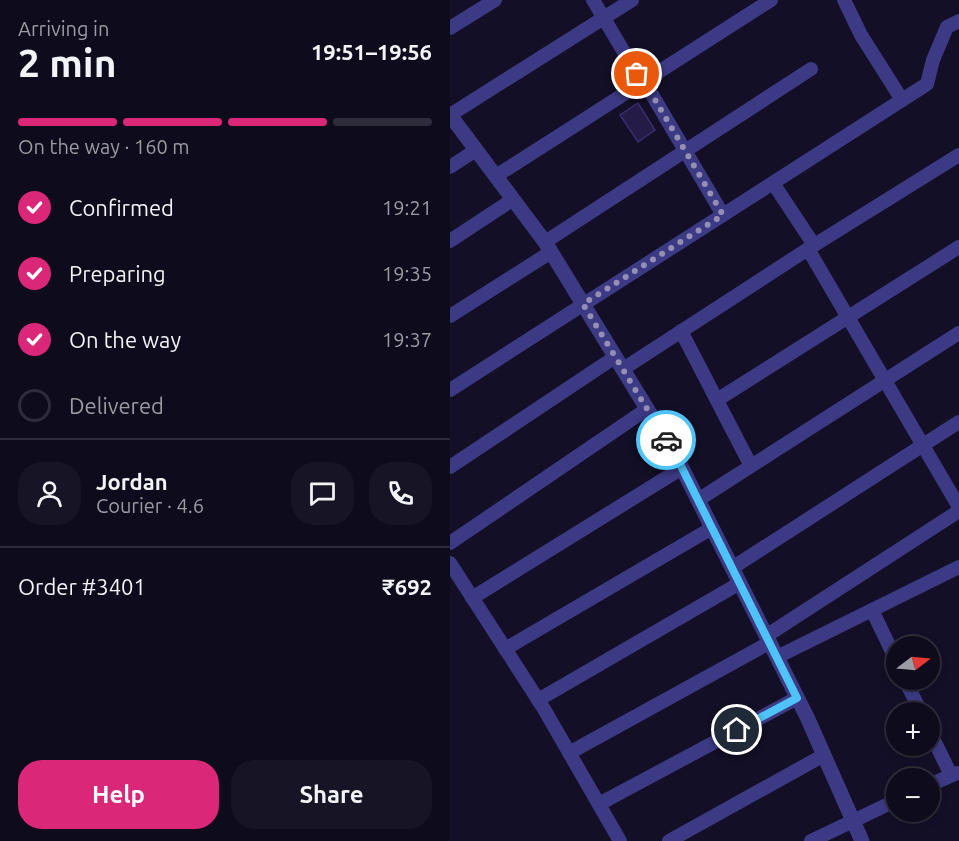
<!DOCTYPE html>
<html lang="en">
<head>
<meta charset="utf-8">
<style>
	:root { --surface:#0e0b1c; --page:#171425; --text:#f1f3f6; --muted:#9b9ba3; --line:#2e2b3b; --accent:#db2777 }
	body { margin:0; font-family:Ubuntu,sans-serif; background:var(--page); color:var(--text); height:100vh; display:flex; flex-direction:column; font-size:22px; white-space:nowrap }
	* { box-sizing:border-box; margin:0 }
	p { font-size:20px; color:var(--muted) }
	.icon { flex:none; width:33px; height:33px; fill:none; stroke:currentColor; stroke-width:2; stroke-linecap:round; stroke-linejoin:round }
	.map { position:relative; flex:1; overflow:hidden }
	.details { display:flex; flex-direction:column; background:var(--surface); width:450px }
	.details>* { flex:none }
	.needle { width:39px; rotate:74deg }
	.buttons { position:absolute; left:436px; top:636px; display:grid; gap:12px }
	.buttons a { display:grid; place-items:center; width:54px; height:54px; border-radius:50%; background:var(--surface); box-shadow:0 3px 9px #0003,0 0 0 2px var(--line); font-size:30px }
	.pin { position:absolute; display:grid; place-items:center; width:51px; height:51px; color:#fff; margin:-26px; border:3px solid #fff; border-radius:50%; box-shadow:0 2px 6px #0007 }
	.courier { position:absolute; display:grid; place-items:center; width:60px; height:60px; margin:-30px; border:4px solid #4fc3f7; border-radius:50%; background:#fff; color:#222; box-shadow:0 2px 8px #0007 }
	.summary em { font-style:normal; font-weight:700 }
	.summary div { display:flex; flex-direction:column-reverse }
	.summary { display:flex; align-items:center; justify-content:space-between; height:102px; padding:0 18px }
	h1 { font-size:39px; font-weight:700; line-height:45px }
	.bar { display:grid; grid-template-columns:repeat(4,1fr); gap:9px 6px; align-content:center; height:72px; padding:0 18px }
	.bar i { height:8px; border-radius:4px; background:var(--line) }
	.bar .on { background:var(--accent) }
	.bar p { grid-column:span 4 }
	.line { display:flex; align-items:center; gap:15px; padding:0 18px; border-top:2px solid var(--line) }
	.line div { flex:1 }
	.round { display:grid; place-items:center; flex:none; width:63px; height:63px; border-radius:24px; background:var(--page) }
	ol { padding:0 18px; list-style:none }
	li { display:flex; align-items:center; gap:18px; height:66px }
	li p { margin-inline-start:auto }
	li .icon { padding:6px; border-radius:50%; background:var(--accent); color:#fff; stroke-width:4 }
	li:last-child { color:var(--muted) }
	li i { width:33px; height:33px; border:3px solid var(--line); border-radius:50% }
	.cta { display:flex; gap:12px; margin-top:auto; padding:12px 18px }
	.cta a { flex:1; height:69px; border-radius:24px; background:var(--accent); color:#fff; font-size:24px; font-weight:700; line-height:69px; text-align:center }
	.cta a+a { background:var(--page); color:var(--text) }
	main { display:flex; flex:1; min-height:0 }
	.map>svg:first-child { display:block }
</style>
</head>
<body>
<main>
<section class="details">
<div class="summary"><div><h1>2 min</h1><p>Arriving in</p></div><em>19:51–19:56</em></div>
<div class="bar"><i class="on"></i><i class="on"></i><i class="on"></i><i></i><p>On the way · 160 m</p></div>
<ol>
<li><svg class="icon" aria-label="check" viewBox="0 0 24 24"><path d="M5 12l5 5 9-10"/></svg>Confirmed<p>19:21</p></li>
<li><svg class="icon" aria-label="check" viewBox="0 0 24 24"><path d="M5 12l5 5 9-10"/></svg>Preparing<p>19:35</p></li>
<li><svg class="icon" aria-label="check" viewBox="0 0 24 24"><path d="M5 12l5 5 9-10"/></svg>On the way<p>19:37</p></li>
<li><i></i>Delivered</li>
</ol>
<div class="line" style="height:108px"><a class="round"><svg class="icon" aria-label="person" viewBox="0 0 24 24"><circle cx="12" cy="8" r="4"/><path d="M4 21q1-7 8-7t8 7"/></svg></a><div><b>Jordan</b><p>Courier · 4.6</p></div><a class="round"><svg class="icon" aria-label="chat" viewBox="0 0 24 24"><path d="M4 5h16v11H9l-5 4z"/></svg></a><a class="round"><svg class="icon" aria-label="phone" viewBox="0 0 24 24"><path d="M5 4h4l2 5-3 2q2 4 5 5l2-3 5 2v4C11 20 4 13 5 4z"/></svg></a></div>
<div class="line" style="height:78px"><div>Order #3401</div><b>₹692</b></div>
<div class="cta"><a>Help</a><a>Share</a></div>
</section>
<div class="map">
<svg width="509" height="841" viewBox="0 0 509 841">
	<rect width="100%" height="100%" fill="#130f26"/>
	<polygon fill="#241b47" stroke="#3b2d73" stroke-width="1.5" points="188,103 205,130 188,142 170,115"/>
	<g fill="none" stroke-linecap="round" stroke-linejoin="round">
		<g stroke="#3d3a85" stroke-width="14">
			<polyline points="143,0 187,74 194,81 273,215"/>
			<polyline points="394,0 411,35 452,100"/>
			<polyline points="0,28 45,0"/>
			<polyline points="0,115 182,0"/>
			<polyline points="0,167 26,150"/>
			<polyline points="46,176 321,0"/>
			<polyline points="323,183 364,245"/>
			<polyline points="0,241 62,200"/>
			<polyline points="95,242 361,69"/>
			<polyline points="358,249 509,507"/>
			<polyline points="0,316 101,252"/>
			<polyline points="231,331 301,466"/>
			<polyline points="173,369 358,249 509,155"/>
			<polyline points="0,390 477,84 483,60 497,27 509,21"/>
			<polyline points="267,400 509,247"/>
			<polyline points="0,467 165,357"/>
			<polyline points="248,500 509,333"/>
			<polyline points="0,543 197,409"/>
			<polyline points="0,563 94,709 170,841"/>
			<polyline points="282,568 509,422"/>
			<polyline points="22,598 232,468"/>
			<polyline points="422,610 447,662"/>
			<polyline points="316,636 509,511"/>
			<polyline points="55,649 262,528"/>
			<polyline points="327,657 509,567"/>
			<polyline points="455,680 471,712"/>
			<polyline points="88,700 290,583"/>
			<polyline points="480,732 501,775"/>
			<polyline points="119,753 319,643"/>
			<polyline points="480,785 507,773"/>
			<polyline points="149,804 347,698"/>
			<polyline points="219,841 374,755"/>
			<polyline points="361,841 447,800"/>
		</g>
		<polyline stroke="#3d3a85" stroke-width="15" points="0,115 95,242 226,456 357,717 412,841"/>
	</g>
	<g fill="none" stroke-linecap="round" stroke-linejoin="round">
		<polyline stroke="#948fb3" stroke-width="6" stroke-dasharray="0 10.8" points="187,74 194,81 273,215 133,304 216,440"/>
		<polyline stroke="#4fc3f7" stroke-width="8" points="216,440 226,456 347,698 287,730"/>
	</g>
</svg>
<div class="buttons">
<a><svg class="needle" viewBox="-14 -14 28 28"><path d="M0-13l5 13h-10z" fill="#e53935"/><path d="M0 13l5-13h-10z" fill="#9b9ba3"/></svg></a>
<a>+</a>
<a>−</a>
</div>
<div class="pin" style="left:187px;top:74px;background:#ea580c"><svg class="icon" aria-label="bag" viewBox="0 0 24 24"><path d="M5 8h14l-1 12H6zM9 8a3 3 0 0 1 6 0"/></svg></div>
<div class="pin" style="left:287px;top:730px;background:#1f2937"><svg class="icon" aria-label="home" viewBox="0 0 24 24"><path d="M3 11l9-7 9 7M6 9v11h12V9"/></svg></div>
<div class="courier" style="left:216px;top:440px"><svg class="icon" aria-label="car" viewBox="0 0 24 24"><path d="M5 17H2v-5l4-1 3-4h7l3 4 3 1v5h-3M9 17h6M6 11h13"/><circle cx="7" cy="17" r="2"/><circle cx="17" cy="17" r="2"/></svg></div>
</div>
</main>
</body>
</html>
